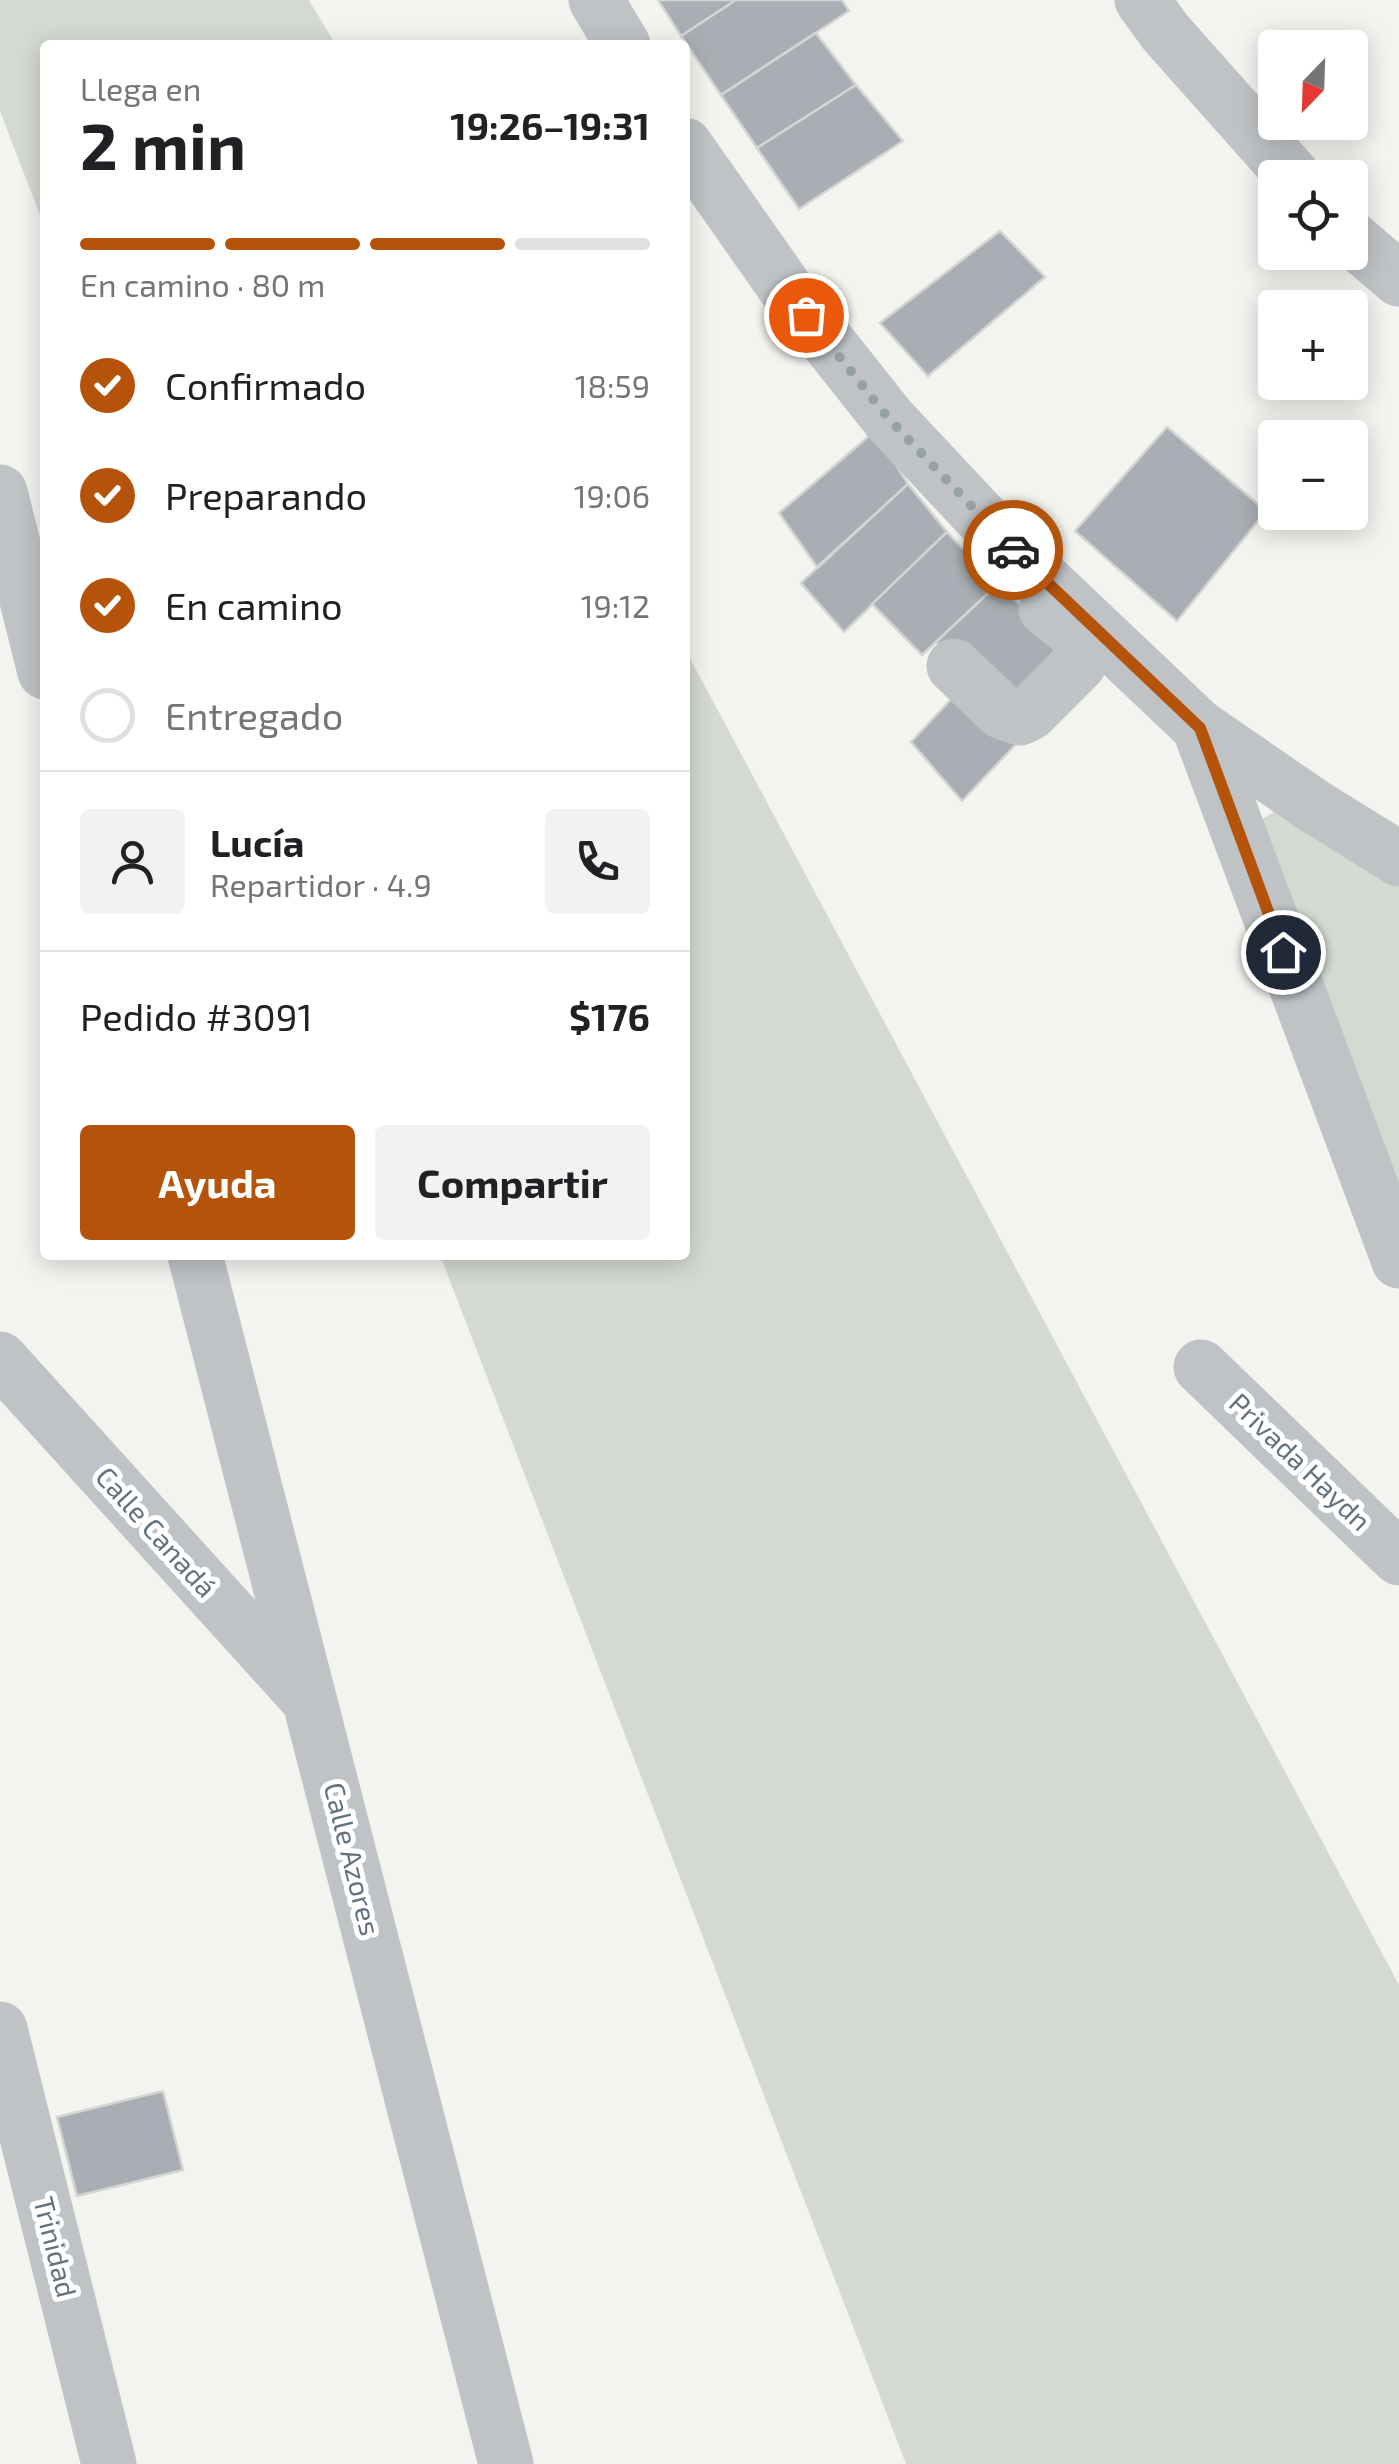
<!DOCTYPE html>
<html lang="es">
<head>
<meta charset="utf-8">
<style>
	:root { --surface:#fff; --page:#f2f2f2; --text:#202124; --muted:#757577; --line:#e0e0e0; --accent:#b45309 }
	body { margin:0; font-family:"Exo 2",sans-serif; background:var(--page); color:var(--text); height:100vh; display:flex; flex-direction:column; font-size:38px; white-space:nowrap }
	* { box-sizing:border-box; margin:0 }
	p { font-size:32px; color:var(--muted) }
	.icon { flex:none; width:55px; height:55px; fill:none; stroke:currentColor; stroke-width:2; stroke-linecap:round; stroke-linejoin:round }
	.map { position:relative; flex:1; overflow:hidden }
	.drawer { position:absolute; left:40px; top:40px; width:650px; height:1220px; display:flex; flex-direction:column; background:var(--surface); border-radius:10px; box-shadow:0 5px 25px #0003 }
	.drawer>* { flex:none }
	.needle { width:65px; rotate:203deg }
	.tools { position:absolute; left:1258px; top:30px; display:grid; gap:20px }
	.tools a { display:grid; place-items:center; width:110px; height:110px; border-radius:10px; background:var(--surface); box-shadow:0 5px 25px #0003; font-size:50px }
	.pin { position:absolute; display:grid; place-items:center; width:85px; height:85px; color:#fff; margin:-42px; border:5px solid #fff; border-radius:50%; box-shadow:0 2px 10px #0007 }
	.courier { position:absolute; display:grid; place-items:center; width:100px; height:100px; margin:-50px; border:8px solid #b45309; border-radius:50%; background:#fff; color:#222; box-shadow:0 2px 12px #0007 }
	.head em { font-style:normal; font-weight:700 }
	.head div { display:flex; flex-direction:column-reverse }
	.head { display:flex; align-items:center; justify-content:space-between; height:170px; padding:0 40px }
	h1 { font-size:65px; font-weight:700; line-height:75px }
	.bar { display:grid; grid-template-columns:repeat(4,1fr); gap:15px 10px; align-content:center; height:120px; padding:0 40px }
	.bar i { height:12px; border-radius:8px; background:var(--line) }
	.bar .active { background:var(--accent) }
	.bar p { grid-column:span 4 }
	.line { display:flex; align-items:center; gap:25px; padding:0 40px; border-top:2px solid var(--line) }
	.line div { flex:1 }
	.round { display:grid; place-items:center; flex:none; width:105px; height:105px; border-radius:10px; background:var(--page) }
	ol { padding:0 40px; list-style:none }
	li { display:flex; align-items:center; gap:30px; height:110px }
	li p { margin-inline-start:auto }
	li .icon { padding:10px; border-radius:50%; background:var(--accent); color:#fff; stroke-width:4 }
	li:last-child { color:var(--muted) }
	li i { width:55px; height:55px; border:5px solid var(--line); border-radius:50% }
	.button { display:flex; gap:20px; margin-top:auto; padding:20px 40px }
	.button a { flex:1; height:115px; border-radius:10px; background:var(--accent); color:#fff; font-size:40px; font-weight:700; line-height:115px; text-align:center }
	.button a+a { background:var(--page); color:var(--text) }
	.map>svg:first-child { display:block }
</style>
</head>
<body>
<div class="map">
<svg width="1399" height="2464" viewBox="0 0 1399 2464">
	<rect width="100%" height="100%" fill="#f3f4f0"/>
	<g fill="#d4dad1">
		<polygon points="0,0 309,0 336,45 45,45 45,228 0,111"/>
		<polygon points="685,649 1399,1985 1399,2464 906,2464 440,1255 685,1255"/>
		<polygon points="1284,806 1399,878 1399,1201 1262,819"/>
	</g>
	<g fill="#a8aeb3" stroke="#d4d5d3" stroke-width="2.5">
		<polygon points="658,0 736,0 681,36"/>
		<polygon points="736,0 842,0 849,11 721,95 681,36"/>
		<polygon points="816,33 856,85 757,148 721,95"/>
		<polygon points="856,85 903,141 799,209 757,148"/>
		<polygon points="1000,231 1045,277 928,376 880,323"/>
		<polygon points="1167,427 1266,511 1177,621 1075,531"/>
		<polygon points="875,431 908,484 817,567 779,513"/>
		<polygon points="908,484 947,532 844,632 801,583"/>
		<polygon points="947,532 997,585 922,655 872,604"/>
		<polygon points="997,585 1074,650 1011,707 936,642"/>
		<polygon points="959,691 1018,742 962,801 911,742"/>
		<polygon points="163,2091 183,2170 77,2196 57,2117"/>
	</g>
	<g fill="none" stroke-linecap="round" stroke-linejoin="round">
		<g stroke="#bfc3c6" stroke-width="55">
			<polyline points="596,0 623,45"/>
			<polyline points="1142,0 1166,33 1295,178"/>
			<polyline points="685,145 786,289 889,419 1006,544 1199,727 1314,806 1399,859"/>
			<polyline points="1350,237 1399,279"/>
			<polyline points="0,492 45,672"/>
			<path d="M 954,666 L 1002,712 L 1020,718 L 1030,713 L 1079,664 C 1092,638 1064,624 1046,609"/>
			<polyline points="1199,727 1399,1261"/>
			<polyline points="195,1255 506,2464"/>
			<polyline points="0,1359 307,1698"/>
			<polyline points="1201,1367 1399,1558"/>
			<polyline points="0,2029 109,2464"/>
		</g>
	</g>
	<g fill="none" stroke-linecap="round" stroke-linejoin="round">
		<polyline stroke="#96a0a7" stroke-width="10" stroke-dasharray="0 18" points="806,315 889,419 1013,550"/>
		<polyline stroke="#b45309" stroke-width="12" points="1013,550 1200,728 1283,952"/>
	</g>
	<g text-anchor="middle" stroke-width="10" stroke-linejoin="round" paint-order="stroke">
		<g font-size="28" fill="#64727f" stroke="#fff">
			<text transform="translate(1300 1462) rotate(44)" y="10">Privada Haydn</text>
			<text transform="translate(156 1532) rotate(48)" y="10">Calle Canadá</text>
			<text transform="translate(352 1859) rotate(76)" y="10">Calle Azores</text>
			<text transform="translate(55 2247) rotate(76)" y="10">Trinidad</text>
		</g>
	</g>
</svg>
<div class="tools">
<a><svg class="needle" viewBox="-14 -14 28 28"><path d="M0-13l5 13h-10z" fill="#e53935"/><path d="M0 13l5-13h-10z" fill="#757577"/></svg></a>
<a><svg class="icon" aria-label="locate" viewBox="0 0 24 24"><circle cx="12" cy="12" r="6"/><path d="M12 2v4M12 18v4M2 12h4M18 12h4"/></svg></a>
<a>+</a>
<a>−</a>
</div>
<div class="pin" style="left:806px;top:315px;background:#ea580c"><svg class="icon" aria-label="bag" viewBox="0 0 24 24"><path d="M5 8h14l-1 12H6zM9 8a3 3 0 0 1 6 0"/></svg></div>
<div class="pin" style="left:1283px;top:952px;background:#1f2937"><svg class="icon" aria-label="home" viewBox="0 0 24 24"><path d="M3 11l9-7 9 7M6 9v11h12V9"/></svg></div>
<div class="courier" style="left:1013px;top:550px"><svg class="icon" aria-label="car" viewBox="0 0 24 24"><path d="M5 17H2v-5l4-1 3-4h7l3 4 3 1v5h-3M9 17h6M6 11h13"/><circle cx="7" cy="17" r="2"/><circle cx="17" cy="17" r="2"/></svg></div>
<section class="drawer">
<div class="head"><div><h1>2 min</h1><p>Llega en</p></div><em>19:26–19:31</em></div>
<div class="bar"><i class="active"></i><i class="active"></i><i class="active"></i><i></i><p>En camino · 80 m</p></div>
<ol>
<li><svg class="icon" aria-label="check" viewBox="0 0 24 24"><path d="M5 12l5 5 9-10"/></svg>Confirmado<p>18:59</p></li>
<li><svg class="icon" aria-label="check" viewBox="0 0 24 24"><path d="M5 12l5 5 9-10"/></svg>Preparando<p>19:06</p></li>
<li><svg class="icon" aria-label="check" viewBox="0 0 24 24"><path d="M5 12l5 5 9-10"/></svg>En camino<p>19:12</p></li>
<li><i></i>Entregado</li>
</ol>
<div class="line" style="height:180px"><a class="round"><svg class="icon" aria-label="person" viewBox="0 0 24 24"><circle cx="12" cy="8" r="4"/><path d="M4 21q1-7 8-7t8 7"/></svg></a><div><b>Lucía</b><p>Repartidor · 4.9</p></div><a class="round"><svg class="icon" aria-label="phone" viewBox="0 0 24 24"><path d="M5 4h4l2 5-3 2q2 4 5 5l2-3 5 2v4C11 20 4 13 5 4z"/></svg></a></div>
<div class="line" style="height:130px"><div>Pedido #3091</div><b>$176</b></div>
<div class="button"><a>Ayuda</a><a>Compartir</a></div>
</section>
</div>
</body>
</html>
